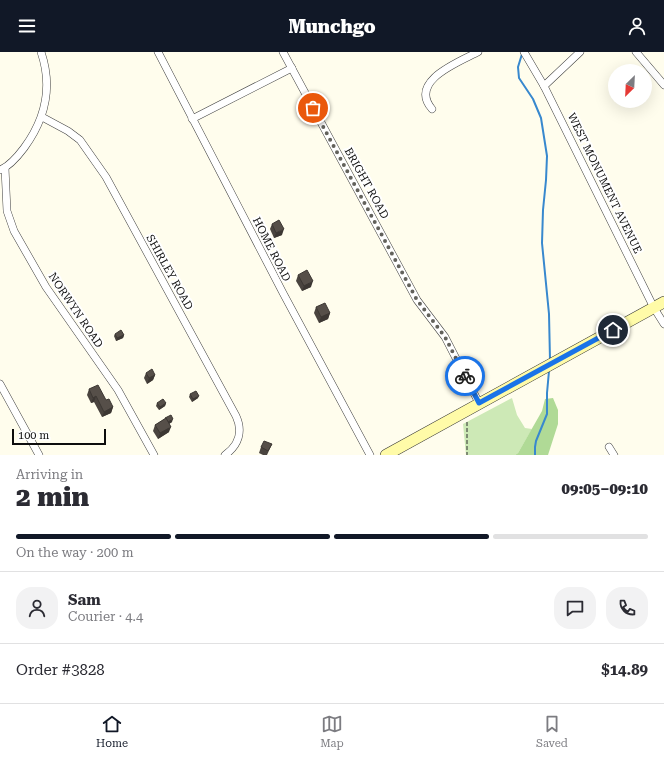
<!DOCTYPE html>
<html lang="en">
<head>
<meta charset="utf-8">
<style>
	:root { --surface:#fff; --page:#f2f2f3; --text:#2b2b33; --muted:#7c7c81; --line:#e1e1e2; --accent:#111827 }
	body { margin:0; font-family:"Roboto Serif",serif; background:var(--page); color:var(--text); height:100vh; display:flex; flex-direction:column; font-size:15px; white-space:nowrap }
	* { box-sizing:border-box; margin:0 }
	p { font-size:13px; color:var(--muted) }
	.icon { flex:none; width:22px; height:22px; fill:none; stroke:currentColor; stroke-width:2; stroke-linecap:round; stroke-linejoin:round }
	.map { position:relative; height:403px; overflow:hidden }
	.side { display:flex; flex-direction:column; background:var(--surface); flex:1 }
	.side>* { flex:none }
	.needle { width:26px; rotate:204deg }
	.fabs { position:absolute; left:608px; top:12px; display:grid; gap:8px }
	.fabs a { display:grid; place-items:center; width:44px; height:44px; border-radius:50%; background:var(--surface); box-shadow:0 4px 16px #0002; font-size:20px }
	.scale { position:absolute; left:12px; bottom:10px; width:94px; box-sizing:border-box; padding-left:4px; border:2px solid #0d0d0d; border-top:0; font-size:11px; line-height:14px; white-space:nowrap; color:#0d0d0d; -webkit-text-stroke:3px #fff; paint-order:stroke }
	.pin { position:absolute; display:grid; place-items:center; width:34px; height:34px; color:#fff; margin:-17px; border:2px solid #fff; border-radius:50%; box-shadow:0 1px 4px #0007 }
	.courier { position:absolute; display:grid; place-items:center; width:40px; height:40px; margin:-20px; border:3px solid #1a73e8; border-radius:50%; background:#fff; color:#222; box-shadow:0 1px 5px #0007 }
	.overview em { font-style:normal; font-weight:800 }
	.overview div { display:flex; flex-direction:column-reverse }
	.overview { display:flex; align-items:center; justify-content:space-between; height:68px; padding:0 16px }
	h1 { font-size:26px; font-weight:800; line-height:30px }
	.bar { display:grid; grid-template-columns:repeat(4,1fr); gap:6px 4px; align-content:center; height:48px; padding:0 16px }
	.bar i { height:5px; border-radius:3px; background:var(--line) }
	.bar .on { background:var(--accent) }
	.bar p { grid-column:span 4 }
	.line { display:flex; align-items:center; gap:10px; padding:0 16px; border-top:1px solid var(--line) }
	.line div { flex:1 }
	.round { display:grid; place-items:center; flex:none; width:42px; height:42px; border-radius:16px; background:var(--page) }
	header { display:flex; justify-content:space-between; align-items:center; height:52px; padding:0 16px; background:var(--accent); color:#fff; font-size:18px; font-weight:800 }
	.dock { display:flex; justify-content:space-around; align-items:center; height:56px; border-top:1px solid var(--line); background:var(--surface); font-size:11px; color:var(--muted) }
	.dock a { display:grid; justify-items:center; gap:2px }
	.dock .on { color:var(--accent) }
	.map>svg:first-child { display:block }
</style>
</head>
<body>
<header><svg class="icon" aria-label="menu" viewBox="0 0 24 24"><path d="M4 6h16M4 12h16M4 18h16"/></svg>Munchgo<svg class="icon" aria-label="person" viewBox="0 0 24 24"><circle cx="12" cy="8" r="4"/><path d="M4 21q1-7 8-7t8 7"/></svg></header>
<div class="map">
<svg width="664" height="403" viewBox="0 0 664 403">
	<rect width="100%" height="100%" fill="#fffded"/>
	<polygon fill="#cde9b6" points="512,346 517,363 525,376 532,377 518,401 515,403 466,403 463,372"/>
	<polygon fill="#b0da96" points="553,346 558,358 558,372 548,403 515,403 518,401 542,359 545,347"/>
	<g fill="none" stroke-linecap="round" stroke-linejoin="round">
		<g stroke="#3888ce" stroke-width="2">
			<polyline points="522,2 518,15 519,26 533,47 541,66 547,104 546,128 543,158 542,191 549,262 550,308"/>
			<polyline points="535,403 535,395 536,389 547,362 547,341 549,319"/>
		</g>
		<defs>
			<g id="minor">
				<polyline points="158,0 283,241 370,403"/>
				<polyline points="283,0 417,248 445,285 479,351"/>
				<polyline points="524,0 544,34 654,256 664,272"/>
				<polyline points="636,0 664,33"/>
				<polyline points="544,34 580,0"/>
				<path d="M 432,57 C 408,29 459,10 478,0"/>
				<path d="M 42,65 L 68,79 L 80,88 L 106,125 L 236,364 C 243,379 239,393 225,403"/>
				<polyline points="192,67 292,16"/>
				<polyline points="5,116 7,159 14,179 46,235 118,338 154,403"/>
				<path d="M 0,118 C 10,114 18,104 24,96 C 46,66 53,35 41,0"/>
				<polyline points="0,332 39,403"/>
				<polyline points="609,395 614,403"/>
			</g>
			<polyline id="secondary" points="386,403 664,250"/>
		</defs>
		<use href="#minor" stroke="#404040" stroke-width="8"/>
		<use href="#secondary" stroke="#2f2f2f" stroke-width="12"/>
		<polyline stroke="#2f2f2f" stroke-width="1" stroke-dasharray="4 2" stroke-linecap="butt" points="467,370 467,403"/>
		<use href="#minor" stroke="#fff" stroke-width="7"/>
		<use href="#secondary" stroke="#fffba8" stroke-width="11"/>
	</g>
	<g fill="#4a443f">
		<polygon points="272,172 282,183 274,186 270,177"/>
		<polygon points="298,223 311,235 302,239 296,229"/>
		<polygon points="316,255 330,261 328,267 319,271 314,261"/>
		<polygon points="115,282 124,283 123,286 116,289 114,284"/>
		<polygon points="146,321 155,323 153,328 147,332 144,326"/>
		<polygon points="89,337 113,355 111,361 102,365 94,350 91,351 87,343"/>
		<polygon points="190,342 198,346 192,350 189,345"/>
		<polygon points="157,351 166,351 165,354 159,358 156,354"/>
		<polygon points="165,366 172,370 169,372 169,380 158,387 153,379 155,373 165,367"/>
		<polygon points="272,392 267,403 263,403 259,401 261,395"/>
	</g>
	<g fill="#3c3733">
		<polygon points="284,177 282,183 274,186 276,181"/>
		<polygon points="313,229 311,235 302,239 304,234"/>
		<polygon points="330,261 328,267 319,271 321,265"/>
		<polygon points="124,283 123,286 116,289 117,286"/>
		<polygon points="155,323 153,328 147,332 149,326"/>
		<polygon points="96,344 94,350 91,351 93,346"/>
		<polygon points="199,344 198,346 192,350 193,347"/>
		<polygon points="166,351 165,354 159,358 160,355"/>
		<polygon points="113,355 111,361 102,365 104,360"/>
		<polygon points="173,367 172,370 167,373 168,370"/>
		<polygon points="171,375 169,380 158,387 160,381"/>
	</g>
	<g fill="#564f49" stroke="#3c3733">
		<polygon points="279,168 284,177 276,181 272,172"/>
		<polygon points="307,218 313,229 304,234 298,223"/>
		<polygon points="325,251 330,261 321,265 316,255"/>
		<polygon points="121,278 124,283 117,286 115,282"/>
		<polygon points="152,317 155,323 149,326 146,321"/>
		<polygon points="98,333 106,348 109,347 113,355 104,360 96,344 93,346 89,337"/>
		<polygon points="196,339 199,344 193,347 190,342"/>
		<polygon points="163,347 166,351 160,355 157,351"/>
		<polygon points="171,363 173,367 168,370 165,366"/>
		<polygon points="166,366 171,375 160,381 155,373"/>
		<polygon points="264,389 272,392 268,399 261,395"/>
	</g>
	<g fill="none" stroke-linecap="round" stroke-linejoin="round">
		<polyline stroke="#62615b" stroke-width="4" stroke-dasharray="0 7.2" points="313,56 417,248 445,285 465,324"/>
		<polyline stroke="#1a73e8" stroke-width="5" points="465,324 479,351 613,278"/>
	</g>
	<g text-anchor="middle" stroke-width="4" stroke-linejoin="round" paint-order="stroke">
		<g font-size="11" fill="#0d0d0d" stroke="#fff">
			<text transform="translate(367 131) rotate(61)" y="4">BRIGHT ROAD</text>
			<text transform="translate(605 131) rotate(64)" y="4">WEST MONUMENT AVENUE</text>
			<text transform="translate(272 197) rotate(63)" y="4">HOME ROAD</text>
			<text transform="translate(170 220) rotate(61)" y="4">SHIRLEY ROAD</text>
			<text transform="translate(76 258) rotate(56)" y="4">NORWYN ROAD</text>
		</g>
	</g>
</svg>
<div class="fabs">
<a><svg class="needle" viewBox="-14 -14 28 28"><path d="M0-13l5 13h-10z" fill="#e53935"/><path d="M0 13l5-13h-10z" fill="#7c7c81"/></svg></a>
</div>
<div class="scale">100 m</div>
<div class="pin" style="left:313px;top:56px;background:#ea580c"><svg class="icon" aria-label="bag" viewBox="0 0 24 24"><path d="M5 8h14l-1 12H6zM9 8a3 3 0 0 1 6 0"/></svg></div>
<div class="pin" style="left:613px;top:278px;background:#1f2937"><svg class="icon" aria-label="home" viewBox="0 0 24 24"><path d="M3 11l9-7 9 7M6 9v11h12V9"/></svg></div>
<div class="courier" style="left:465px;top:324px"><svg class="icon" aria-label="bike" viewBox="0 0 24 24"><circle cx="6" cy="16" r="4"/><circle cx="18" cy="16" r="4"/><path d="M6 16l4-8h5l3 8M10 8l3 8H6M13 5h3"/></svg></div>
</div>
<section class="side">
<div class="overview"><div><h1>2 min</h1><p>Arriving in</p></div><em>09:05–09:10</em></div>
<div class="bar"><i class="on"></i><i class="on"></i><i class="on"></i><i></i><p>On the way · 200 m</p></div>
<div class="line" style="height:72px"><a class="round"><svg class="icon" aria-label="person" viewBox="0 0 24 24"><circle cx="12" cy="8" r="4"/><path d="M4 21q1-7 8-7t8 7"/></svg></a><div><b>Sam</b><p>Courier · 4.4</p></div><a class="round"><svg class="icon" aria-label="chat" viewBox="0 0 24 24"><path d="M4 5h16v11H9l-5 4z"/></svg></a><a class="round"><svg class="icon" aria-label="phone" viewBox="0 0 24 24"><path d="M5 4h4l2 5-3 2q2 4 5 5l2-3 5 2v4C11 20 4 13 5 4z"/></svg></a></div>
<div class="line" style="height:52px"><div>Order #3828</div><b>$14.89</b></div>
</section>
<nav class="dock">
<a class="on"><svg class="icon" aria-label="home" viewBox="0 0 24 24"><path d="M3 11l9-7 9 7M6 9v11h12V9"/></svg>Home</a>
<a><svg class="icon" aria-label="map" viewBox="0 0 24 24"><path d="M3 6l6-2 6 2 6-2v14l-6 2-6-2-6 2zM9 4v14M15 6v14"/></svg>Map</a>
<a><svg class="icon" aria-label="saved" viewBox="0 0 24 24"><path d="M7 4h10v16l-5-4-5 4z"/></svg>Saved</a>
</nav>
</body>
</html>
